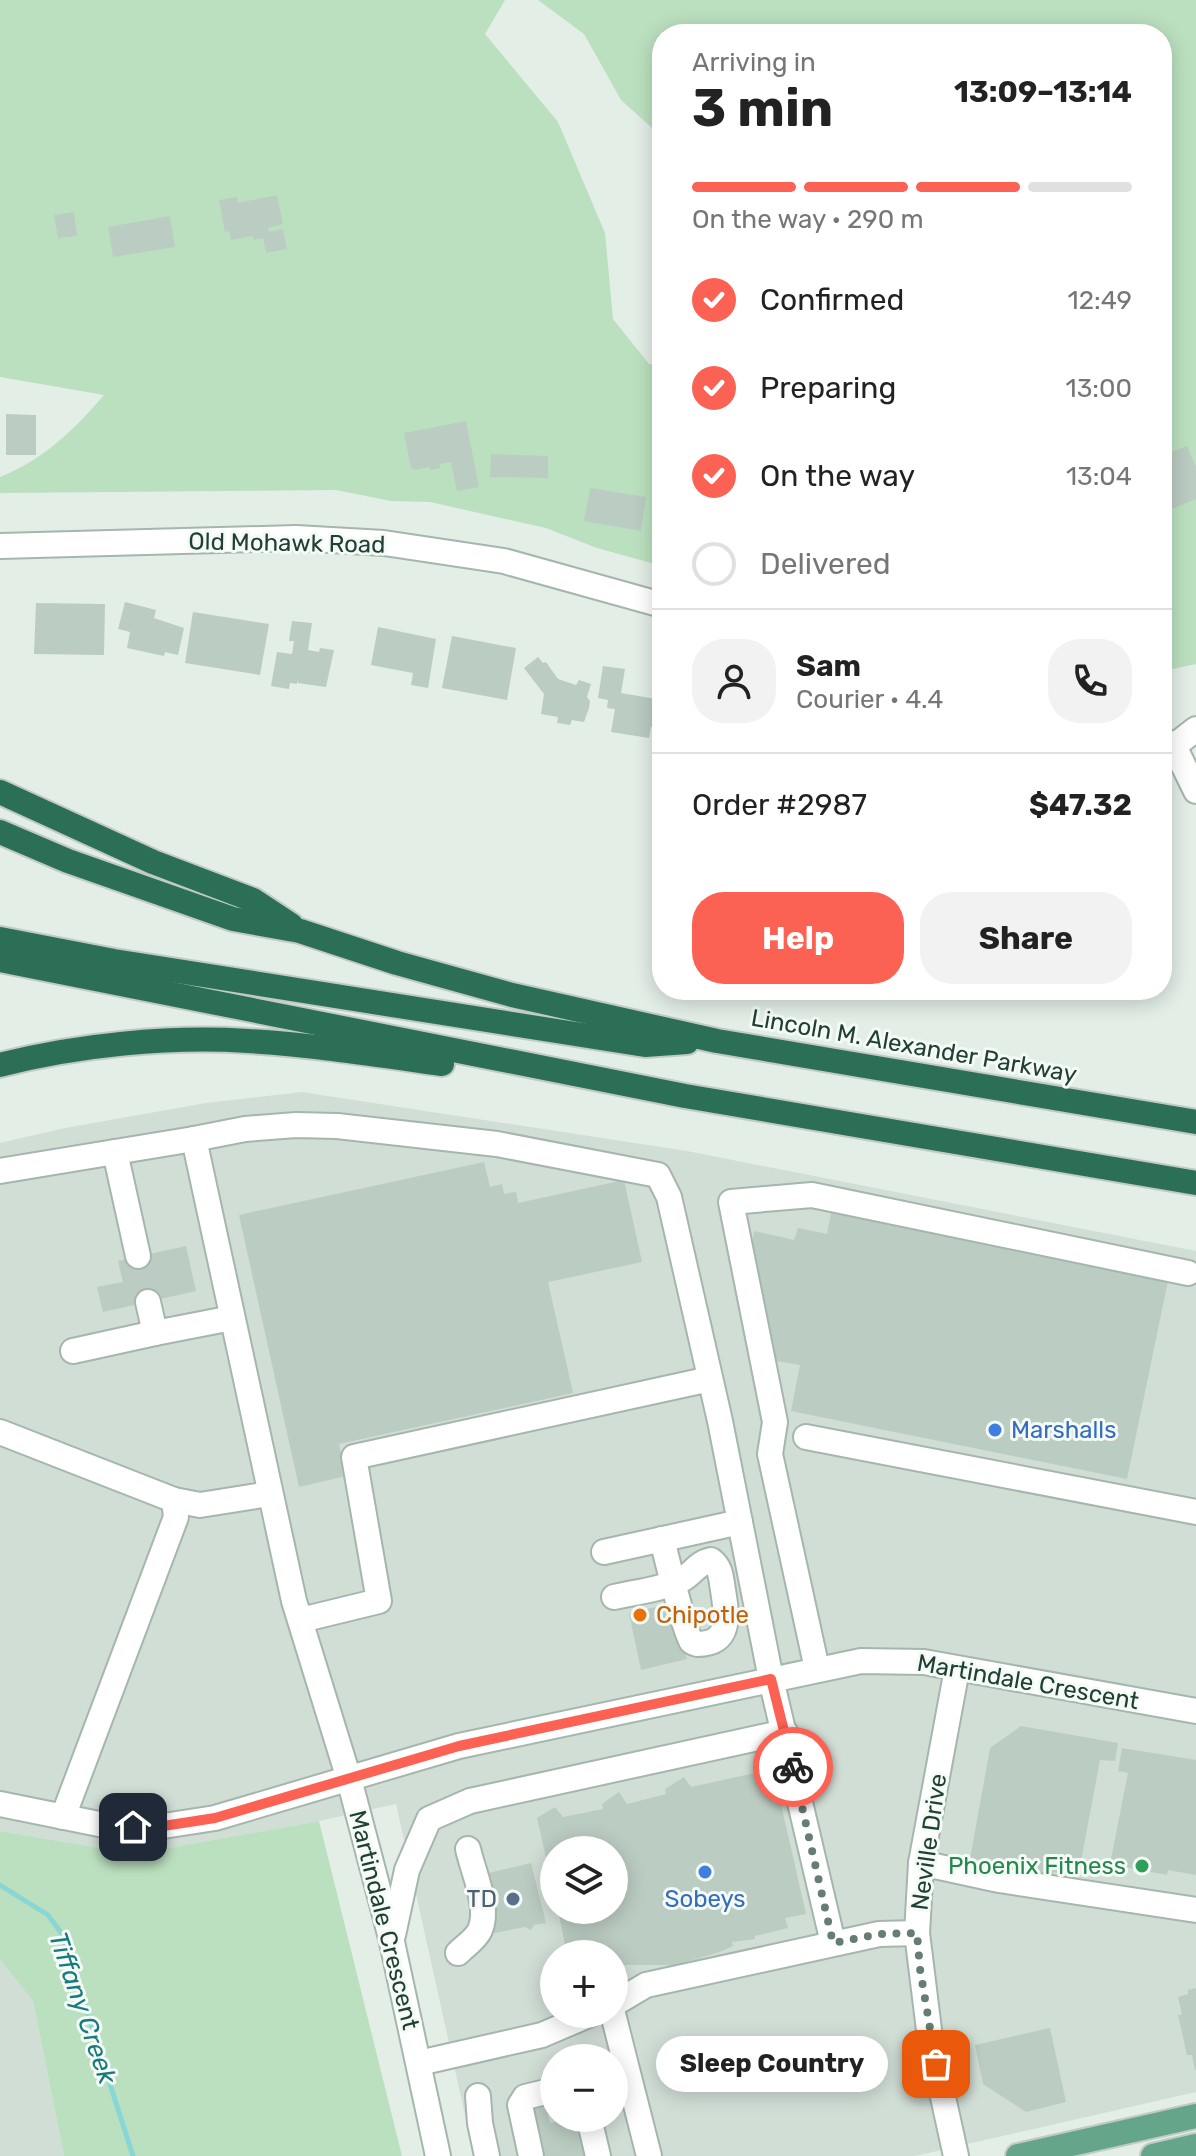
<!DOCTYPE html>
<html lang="en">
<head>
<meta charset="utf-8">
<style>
	:root { --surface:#fff; --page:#f2f2f2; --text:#222; --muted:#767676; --line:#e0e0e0; --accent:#fb6254 }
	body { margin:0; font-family:Rubik,sans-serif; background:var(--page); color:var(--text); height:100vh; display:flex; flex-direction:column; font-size:30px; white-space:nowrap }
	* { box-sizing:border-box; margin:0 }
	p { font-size:26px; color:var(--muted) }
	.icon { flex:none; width:44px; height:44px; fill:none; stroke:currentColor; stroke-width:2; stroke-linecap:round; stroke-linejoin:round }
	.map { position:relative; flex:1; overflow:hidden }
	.drawer { position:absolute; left:652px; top:24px; width:520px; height:976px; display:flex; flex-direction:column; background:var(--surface); border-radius:32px; box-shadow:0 4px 20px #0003 }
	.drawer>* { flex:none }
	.fabs { position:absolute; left:540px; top:1836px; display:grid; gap:16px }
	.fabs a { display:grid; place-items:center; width:88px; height:88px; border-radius:50%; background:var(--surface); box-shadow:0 4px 20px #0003; font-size:40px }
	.pin { position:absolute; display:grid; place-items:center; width:68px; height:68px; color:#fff; margin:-34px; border-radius:16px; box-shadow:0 4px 12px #0006 }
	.courier { position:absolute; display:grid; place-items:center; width:80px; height:80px; margin:-40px; border:6px solid #fb6254; border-radius:50%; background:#fff; color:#222; box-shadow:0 2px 10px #0007 }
	.bubble { position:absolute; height:56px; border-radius:28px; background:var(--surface); box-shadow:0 4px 20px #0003; font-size:26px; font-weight:700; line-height:56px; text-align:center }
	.headline em { font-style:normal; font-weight:700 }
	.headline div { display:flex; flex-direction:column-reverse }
	.headline { display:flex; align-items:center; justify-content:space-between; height:136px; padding:0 40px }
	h1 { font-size:52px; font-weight:700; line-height:60px }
	.bar { display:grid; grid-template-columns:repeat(4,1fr); gap:12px 8px; align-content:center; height:96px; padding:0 40px }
	.bar i { height:10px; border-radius:6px; background:var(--line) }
	.bar .on { background:var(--accent) }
	.bar p { grid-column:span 4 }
	.line { display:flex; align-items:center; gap:20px; padding:0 40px; border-top:2px solid var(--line) }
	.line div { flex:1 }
	.round { display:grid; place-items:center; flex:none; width:84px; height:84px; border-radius:32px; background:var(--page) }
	ol { padding:0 40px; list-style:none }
	li { display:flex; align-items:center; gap:24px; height:88px }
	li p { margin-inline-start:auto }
	li .icon { padding:8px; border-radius:50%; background:var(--accent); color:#fff; stroke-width:4 }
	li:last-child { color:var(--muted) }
	li i { width:44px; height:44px; border:4px solid var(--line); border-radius:50% }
	.cta { display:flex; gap:16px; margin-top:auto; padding:16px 40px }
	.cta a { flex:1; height:92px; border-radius:32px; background:var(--accent); color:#fff; font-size:32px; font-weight:700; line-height:92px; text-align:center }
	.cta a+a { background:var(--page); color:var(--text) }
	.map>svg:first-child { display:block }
</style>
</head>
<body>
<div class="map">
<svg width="1196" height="2156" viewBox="0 0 1196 2156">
	<rect width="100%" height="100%" fill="#e3eee7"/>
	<g fill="#d1ded6" fill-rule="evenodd">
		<path d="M 302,1092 L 687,1151 L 1196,1251 L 1196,2092 L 915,2156 L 474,2156 L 396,1804 L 319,1821 L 135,1854 L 0,1831 L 0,1143 L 65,1128 L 206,1103 ZM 554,1850 L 614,1850 L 614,1910 L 554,1910 ZM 554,1954 L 614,1954 L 614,2014 L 554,2014 ZM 554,2058 L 614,2058 L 614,2118 L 554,2118 Z"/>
		<polygon points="0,1960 33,2001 64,2156 0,2156"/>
	</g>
	<g fill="#bbe0bf">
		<path d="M 0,0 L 505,0 L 485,34 L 558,122 L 605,233 L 613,319 L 649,364 L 662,364 L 662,566 L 597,548 L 546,528 L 430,502 L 391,501 L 336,490 L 0,493 L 0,477 C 43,460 74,430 104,395 L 0,377 Z"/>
		<polygon points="538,0 1196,0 1196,664 1173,669 1162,674 1162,34 662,34 662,137 621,100 584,34"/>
		<polygon points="319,1821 402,2156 64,2156 33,2001 0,1960 0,1831 135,1854"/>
	</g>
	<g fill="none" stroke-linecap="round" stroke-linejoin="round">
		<polyline stroke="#88d6d6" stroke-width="5" points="0,1885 48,1915 62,1934 133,2156"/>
	</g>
	<g fill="#bbccc2">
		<polygon points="277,195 283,224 268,228 269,232 283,229 287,249 266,253 263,238 253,240 253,236 231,240 229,231 225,232 219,200 237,197 238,203"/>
		<polygon points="74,212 77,236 58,238 54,215"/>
		<polygon points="170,216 175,247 113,257 108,227"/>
		<polygon points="6,414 36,415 36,455 6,455"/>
		<polygon points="466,421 479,487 457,491 451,462 440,464 440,468 430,470 429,467 415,470 411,468 404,433"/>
		<polygon points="1187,446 1196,467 1196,499 1162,513 1162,456"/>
		<polygon points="491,454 548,456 548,478 490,477"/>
		<polygon points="590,488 646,497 641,531 584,521"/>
		<polygon points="125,602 156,610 154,618 184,628 178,655 165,652 164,656 127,648 130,632 118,629"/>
		<polygon points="36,603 105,604 104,655 34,654"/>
		<polygon points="193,612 269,624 260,675 185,663"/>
		<polygon points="292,621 312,623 308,650 319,652 320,648 334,650 326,687 298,683 297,680 297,684 290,683 289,689 271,686 277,652 292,654 294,641 289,641"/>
		<polygon points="378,627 436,639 428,688 411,685 413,673 371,665"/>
		<polygon points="1162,630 1168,631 1163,649 1162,649"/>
		<polygon points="452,636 516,648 507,700 442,688"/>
		<polygon points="538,657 543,663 546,662 558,679 576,685 579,680 591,684 587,697 590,701 589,708 584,722 572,720 570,725 557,723 558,717 541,714 544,694 524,668"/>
		<polygon points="603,666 625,669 621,693 656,699 654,709 662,711 662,729 651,727 649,738 611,732 615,709 607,708 608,700 598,698"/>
		<polygon points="484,1162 490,1187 502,1184 504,1194 516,1192 518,1203 624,1180 642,1262 548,1282 573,1393 339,1444 346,1476 299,1487 239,1215"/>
		<polygon points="831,1213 1168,1281 1127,1479 791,1411 800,1365 776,1361 752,1248 754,1231 794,1240 798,1228 827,1234"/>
		<polygon points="186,1246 196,1291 103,1312 97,1287 123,1282 118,1261"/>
		<polygon points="674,1603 687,1659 641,1670 629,1613"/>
		<polygon points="1021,1726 1118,1743 1115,1761 1100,1760 1078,1877 1054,1872 1052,1877 998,1866 998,1863 970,1859 990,1748"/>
		<polygon points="1122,1748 1196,1760 1196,1875 1168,1870 1167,1875 1110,1864 1128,1773 1118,1771"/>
		<polygon points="773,1769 806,1914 785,1918 788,1928 755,1936 755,1939 732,1942 733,1946 720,1952 675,1965 614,1965 614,1954 567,1954 558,1910 614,1910 614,1850 554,1850 553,1888 537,1818 555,1807 563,1817 603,1809 602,1804 619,1792 627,1804 666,1794 665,1789 684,1777 691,1787"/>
		<polygon points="531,1863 546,1923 534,1925 531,1930 525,1927 494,1933 480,1875"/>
		<polygon points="1196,1988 1196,2070 1195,2070 1192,2055 1187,2055 1178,2015 1182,2015 1178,1997 1188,1994 1188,1990"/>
		<polygon points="1050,2028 1066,2102 1026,2112 983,2084 975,2045"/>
		<polygon points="545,2101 550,2123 584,2118 604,2156 524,2156 531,2104"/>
	</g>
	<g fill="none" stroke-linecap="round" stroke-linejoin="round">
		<polyline stroke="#bccbc3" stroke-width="24" stroke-dasharray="24 12" stroke-linecap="butt" points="138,1256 148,1302"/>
		<defs>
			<g id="minor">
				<polyline points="0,546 296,538 384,543 504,561 662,605"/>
				<polyline points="1162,739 1174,746 1196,791"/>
				<polyline points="1174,746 1196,729"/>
				<polyline points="115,1152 138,1256"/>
				<polyline points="0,1171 194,1139"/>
				<polyline points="148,1302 155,1333 232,1318"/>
				<polyline points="73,1351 155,1333"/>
				<polyline points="0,1432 174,1500 200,1505 269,1494"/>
				<polyline points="806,1437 1196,1512"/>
				<polyline points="604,1552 740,1522"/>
				<path d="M 614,1597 C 635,1592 659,1590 679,1581 C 692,1576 696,1563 711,1560 C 721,1567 721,1578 723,1590 C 727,1615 732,1644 697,1644 C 695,1643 692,1643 691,1641 C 686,1636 665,1552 662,1539"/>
				<polyline points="301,1620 379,1601 354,1457 710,1379"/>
				<polyline points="817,1669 770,1454 775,1422 731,1202 812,1195 1188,1273"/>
				<polyline points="0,1804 99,1824 133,1827 157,1827 215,1818 459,1746 861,1661 924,1662 1196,1711"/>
				<polyline points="63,1817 176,1517 174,1500"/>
				<polyline points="921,1863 999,1880 1196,1910"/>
				<polyline points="393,1935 407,1870 429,1819 470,1801 785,1732"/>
				<path d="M 458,1953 C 465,1946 476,1939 480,1930 C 490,1907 473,1872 468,1849"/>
				<polyline points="614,2004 646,1985 879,1934 917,1933"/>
				<polyline points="613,2014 649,2156"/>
				<polyline points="419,2063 542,2035 591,2014"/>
				<polyline points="478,2096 480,2123 487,2156"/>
				<polyline points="589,2118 598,2156"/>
				<polyline points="438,2156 392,1942 349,1779 294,1601 194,1139 245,1129 296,1125 337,1126 497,1144 658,1175 669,1197 720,1421 771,1679 833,1943"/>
				<polyline points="531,2156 520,2105 525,2097 554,2090"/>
				<polyline points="956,2156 930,2038 917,1933 921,1863 957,1669"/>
			</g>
			<g id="major">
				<polyline points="1018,2156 1196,2116"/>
				<polyline points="1153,2156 1196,2146"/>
			</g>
			<g id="highway">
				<polyline points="0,792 153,862 253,900 291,925"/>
				<polyline points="0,832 68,861 233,919 300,931 397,963 512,995 717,1041 1196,1122"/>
				<polyline points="0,939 114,961 645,1045 687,1042"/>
				<polyline points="0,960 685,1096 1196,1183"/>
				<path d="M 0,1065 C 77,1045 169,1036 248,1041 C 314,1045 378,1055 442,1064"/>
			</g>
		</defs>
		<use href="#minor" stroke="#a5b6ad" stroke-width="28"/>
		<use href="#major" stroke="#c1cac6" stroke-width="28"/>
		<use href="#highway" stroke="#c1cac6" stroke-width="28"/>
		<use href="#minor" stroke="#fff" stroke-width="24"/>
		<use href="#major" stroke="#65a68b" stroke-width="24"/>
		<use href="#highway" stroke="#2b6f56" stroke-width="24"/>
	</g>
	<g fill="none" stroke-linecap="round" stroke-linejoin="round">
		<polyline stroke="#657d72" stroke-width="8" stroke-dasharray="0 14.4" points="793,1767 833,1943 879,1934 917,1933 920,1969 936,2064"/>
		<polyline stroke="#fb6254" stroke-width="10" points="133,1827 157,1827 215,1818 459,1746 771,1679 793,1767"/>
	</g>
	<g fill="#3f7fe0" stroke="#f4faf6" stroke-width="3">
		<circle cx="995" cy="1430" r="8"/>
		<circle cx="705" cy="1872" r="8"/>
	</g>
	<circle fill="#e8710a" stroke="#f4faf6" stroke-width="3" cx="640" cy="1615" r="8"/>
	<circle fill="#2e9e5b" stroke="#f4faf6" stroke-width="3" cx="1142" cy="1866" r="8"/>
	<circle fill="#5c6f8a" stroke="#f4faf6" stroke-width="3" cx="513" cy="1899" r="8"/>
	<g text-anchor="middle" stroke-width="6" stroke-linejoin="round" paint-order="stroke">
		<g font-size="24" fill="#214033" stroke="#f4faf6">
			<text transform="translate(287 543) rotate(1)" y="8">Old Mohawk Road</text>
			<text transform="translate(914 1046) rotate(10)" y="8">Lincoln M. Alexander Parkway</text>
			<text transform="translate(1028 1682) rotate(10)" y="8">Martindale Crescent</text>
			<text transform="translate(929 1842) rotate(-82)" y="8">Neville Drive</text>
			<text transform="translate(384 1920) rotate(76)" y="8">Martindale Crescent</text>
		</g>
		<g font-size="24" fill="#366cbe" stroke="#f4faf6" text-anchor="start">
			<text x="1011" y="1438">Marshalls</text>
			<text x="705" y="1907" text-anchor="middle">Sobeys</text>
		</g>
		<g font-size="24" fill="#c56008" stroke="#f4faf6" text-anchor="start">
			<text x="656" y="1623">Chipotle</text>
		</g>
		<g font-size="24" fill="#27864d" stroke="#f4faf6" text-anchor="end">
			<text x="1126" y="1874">Phoenix Fitness</text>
		</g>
		<g font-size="24" fill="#4e5e75" stroke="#f4faf6" text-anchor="end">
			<text x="497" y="1907">TD</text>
		</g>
		<g font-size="26" font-style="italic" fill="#177a7b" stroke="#f4faf6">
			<text transform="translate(83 2008) rotate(71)" y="9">Tiffany Creek</text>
		</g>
	</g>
</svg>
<div class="fabs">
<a><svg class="icon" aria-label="layers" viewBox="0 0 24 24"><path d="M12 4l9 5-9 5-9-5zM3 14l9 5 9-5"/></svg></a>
<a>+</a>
<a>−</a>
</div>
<div class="pin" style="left:936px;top:2064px;background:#ea580c"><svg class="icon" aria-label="bag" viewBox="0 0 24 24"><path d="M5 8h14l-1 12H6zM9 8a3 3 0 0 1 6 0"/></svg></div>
<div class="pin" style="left:133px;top:1827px;background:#1f2937"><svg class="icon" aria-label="home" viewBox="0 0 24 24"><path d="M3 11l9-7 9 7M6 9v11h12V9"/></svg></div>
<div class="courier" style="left:793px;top:1767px"><svg class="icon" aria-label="bike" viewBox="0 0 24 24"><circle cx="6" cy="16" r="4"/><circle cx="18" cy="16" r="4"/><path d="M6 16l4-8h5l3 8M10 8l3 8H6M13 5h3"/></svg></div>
<div class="bubble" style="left:656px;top:2036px;width:232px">Sleep Country</div>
<section class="drawer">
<div class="headline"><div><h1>3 min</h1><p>Arriving in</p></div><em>13:09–13:14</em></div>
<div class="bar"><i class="on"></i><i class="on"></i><i class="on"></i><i></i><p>On the way · 290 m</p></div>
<ol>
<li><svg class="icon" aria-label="check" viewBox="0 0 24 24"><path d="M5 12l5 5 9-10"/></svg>Confirmed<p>12:49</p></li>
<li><svg class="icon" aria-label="check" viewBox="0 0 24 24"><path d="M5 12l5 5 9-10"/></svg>Preparing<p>13:00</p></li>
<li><svg class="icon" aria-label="check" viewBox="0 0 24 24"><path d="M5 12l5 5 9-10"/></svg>On the way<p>13:04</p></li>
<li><i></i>Delivered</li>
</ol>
<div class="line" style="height:144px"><a class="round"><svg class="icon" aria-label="person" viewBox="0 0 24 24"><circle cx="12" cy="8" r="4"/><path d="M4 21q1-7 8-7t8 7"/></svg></a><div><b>Sam</b><p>Courier · 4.4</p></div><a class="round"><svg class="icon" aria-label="phone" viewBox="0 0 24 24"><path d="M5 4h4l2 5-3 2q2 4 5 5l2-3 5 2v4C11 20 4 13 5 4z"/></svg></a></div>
<div class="line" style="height:104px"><div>Order #2987</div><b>$47.32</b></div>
<div class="cta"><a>Help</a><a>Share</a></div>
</section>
</div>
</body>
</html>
